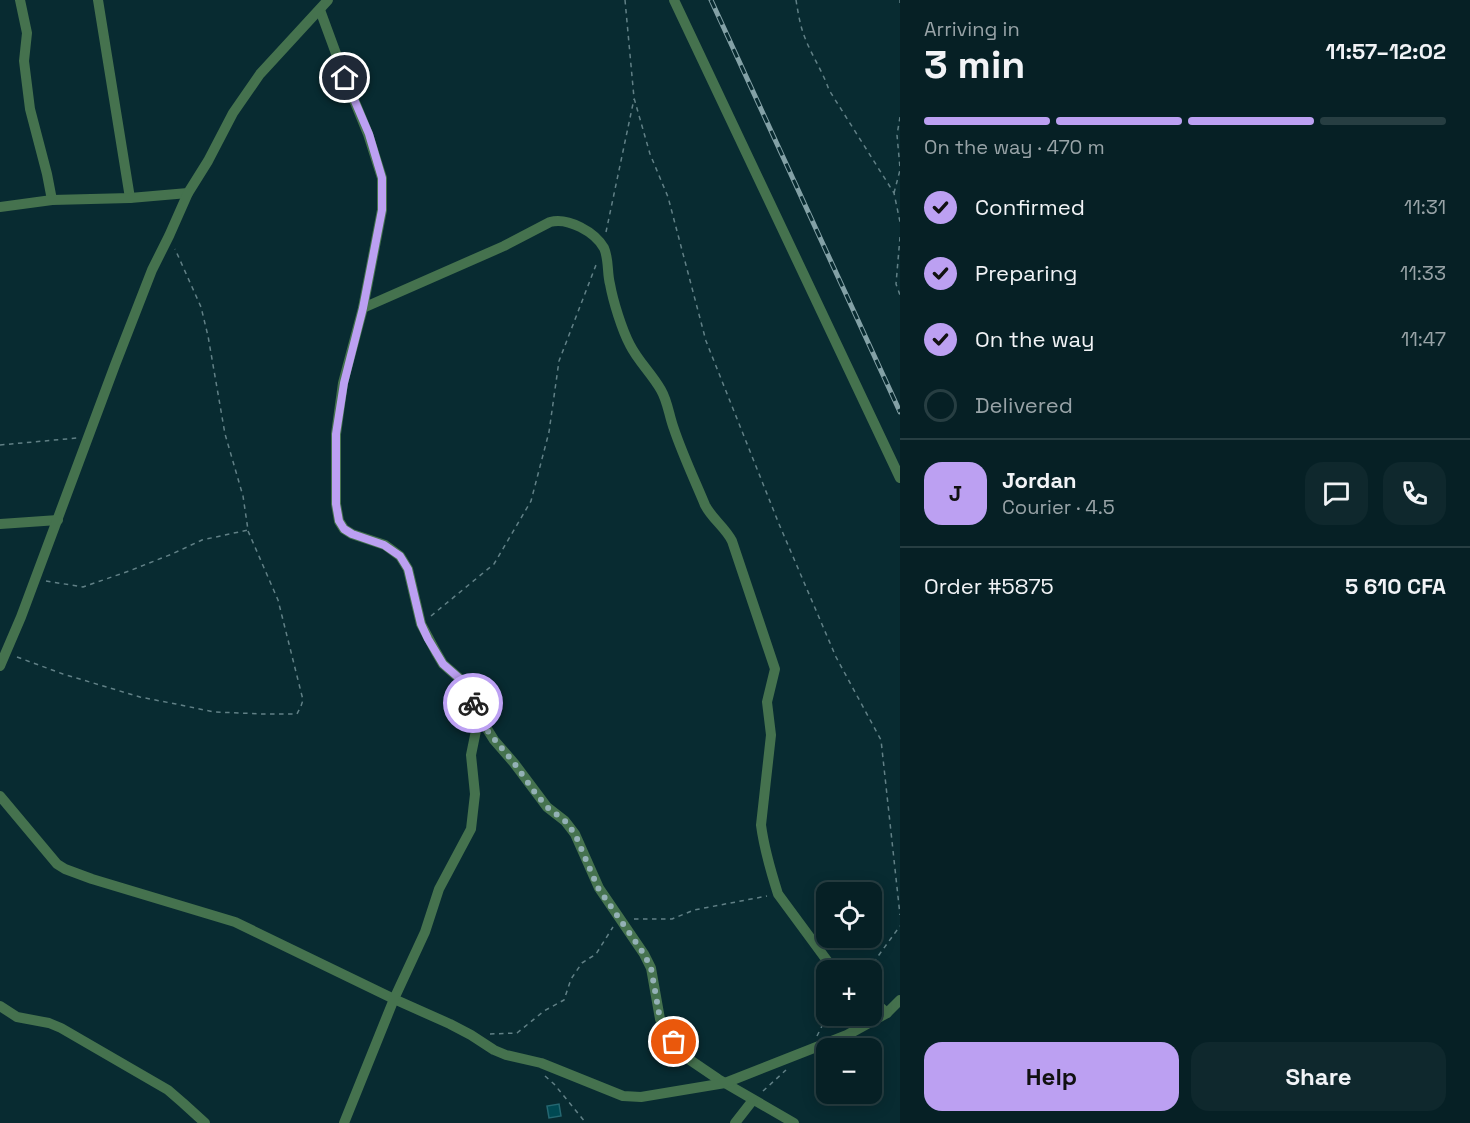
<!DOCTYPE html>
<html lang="en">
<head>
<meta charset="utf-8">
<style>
	:root { --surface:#062025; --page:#0f282d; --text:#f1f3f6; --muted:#98a3a7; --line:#273e42; --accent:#bca0f2 }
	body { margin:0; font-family:"Space Grotesk",sans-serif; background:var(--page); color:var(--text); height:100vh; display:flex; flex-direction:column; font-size:22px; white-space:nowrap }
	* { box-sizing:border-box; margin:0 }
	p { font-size:20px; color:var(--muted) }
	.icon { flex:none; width:33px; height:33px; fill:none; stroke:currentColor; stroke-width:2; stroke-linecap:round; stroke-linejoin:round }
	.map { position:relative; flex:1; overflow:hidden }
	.drawer { display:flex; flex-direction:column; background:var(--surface); width:570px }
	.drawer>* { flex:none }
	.fabs { position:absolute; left:816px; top:882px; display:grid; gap:12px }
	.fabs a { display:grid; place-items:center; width:66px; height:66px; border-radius:12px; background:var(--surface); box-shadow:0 3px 15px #0003,0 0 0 2px var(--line); font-size:30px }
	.pin { position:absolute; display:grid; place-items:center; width:51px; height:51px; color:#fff; margin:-26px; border:3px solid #fff; border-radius:50%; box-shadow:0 2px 6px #0007 }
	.courier { position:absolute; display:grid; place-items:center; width:60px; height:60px; margin:-30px; border:4px solid #bca0f2; border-radius:50%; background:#fff; color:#222; box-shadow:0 2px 8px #0007 }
	.headline em { font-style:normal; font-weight:600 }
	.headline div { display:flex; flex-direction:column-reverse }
	.headline { display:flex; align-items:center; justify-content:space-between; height:102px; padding:0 24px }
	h1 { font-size:39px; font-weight:600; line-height:45px }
	.bar { display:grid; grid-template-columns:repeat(4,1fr); gap:9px 6px; align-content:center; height:72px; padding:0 24px }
	.bar i { height:8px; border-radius:4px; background:var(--line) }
	.bar .selected { background:var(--accent) }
	.bar p { grid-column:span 4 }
	.line { display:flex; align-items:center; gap:15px; padding:0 24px; border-top:2px solid var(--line) }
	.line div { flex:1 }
	.round { display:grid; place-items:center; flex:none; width:63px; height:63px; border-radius:18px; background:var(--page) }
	ol { padding:0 24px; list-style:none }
	li { display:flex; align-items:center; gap:18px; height:66px }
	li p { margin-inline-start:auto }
	li .icon { padding:6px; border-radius:50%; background:var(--accent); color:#111; stroke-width:4 }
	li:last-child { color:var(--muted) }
	li i { width:33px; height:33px; border:3px solid var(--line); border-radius:50% }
	.action { display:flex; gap:12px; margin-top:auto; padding:12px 24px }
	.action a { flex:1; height:69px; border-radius:18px; background:var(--accent); color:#111; font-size:24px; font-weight:600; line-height:69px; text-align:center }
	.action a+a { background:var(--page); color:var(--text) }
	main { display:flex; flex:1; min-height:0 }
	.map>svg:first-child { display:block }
</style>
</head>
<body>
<main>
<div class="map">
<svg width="900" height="1123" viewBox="0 0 900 1123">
	<rect width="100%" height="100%" fill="#082b31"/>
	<polygon fill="#004953" stroke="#256771" stroke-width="1.5" points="559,1104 561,1116 549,1118 547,1106"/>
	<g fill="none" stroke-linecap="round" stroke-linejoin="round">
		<g stroke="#618086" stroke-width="1.5" stroke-dasharray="4.5 4.5" stroke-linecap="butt">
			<polyline points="625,0 634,98 650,154 668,197 706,341 779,524 836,657 881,740 900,915"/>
			<path d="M 796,0 C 798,12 800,26 805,38 C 812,56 823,72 829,90 L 894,193 L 900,222"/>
			<polyline points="900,0 900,3"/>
			<polyline points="900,117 897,135 900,168"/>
			<polyline points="894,193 900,170"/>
			<polyline points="606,232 634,99"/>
			<polyline points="900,237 896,284 900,295"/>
			<polyline points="0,445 77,438"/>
			<polyline points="46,581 83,587 129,571 172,554 202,540 248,530 243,496 225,434 208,336 201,307 175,249"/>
			<polyline points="431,616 494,564 531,501 549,432 559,361 596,265"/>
			<polyline points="17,657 63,674 140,697 176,704 214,712 264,714 297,714 301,706 303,700 278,600 248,531"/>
			<polyline points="634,919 672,919 694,910 767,896"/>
			<polyline points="868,970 900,926"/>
			<polyline points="490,1034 517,1033 544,1011 564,1000 571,979 582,963 596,954 613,927"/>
			<polyline points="817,1036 827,1016"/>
			<polyline points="545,1076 554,1084 586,1123"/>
			<polyline points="763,1091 786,1070"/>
		</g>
		<g stroke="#45724e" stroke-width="10">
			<polyline points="20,0 27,33 24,61 30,109 47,174 52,200"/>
			<polyline points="98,0 130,198"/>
			<polyline points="674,0 900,478"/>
			<polyline points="320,10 345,78 368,134 382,178 382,210 363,308 343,383 336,434 336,504 339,521 344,529 352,534 385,545 400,556 408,569 421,624 436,652 443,664 459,678 464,685 479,716 494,740 514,763 547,807 565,821 575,834 599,888 644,954 651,968 660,1019 665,1029 674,1042 690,1060 718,1079 794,1123"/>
			<polyline points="0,207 52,200 130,198 188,193"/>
			<path d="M 363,308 L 504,246 L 550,222 C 568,217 595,232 604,248 C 609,259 607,273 610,284 C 613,301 622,330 630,345 C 638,361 652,374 661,390 C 668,402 669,416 674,429 C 682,453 695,481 705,505 C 712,519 725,527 732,541 L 775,669 L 767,702 L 771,735 L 761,825 C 764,848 771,872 778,894 L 834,970"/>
			<polyline points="0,524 58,520"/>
			<polyline points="0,666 21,617 115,365 152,270 169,236 188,193 208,161 233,113 260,74 328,0"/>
			<polyline points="0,796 57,864 65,869 92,879 235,922 394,999 450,1024 471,1035 494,1050 506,1055 541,1063 623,1096 641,1097 725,1083 847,1035 887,1013 900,1000"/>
			<polyline points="872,1000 887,1013"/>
			<polyline points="0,1006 17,1017 49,1023 61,1028 168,1090 183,1103 205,1123"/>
			<polyline points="344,1123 394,999 425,932 439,889 471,829 475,794 471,755 479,716"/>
			<polyline points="735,1123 753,1100"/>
		</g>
		<defs>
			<polyline id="rail" points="711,0 900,412"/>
		</defs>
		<use href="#rail" stroke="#83a1a6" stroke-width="5"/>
		<use href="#rail" stroke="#082b31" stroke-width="3" stroke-dasharray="9" stroke-linecap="butt"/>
	</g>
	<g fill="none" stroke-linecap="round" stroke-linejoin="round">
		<polyline stroke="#94b1b6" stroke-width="6" stroke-dasharray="0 10.8" points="473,703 486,729 514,763 536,794 547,807 565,821 575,834 598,888 644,954 651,968 660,1019 674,1042"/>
		<polyline stroke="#bca0f2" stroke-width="8" points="345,78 369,134 382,178 382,210 363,308 344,383 336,434 336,504 339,521 344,529 352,534 384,545 400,556 408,569 421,624 428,639 443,664 459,678 464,685 473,703"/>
	</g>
</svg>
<div class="fabs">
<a><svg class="icon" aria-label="locate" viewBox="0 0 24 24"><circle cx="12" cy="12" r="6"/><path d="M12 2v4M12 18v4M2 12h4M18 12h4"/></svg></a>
<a>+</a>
<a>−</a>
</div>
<div class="pin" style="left:674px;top:1042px;background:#ea580c"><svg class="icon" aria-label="bag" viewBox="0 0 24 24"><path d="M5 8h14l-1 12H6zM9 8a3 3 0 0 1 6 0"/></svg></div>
<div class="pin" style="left:345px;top:78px;background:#1f2937"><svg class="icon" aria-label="home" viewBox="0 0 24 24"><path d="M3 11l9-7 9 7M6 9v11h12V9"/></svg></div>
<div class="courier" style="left:473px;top:703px"><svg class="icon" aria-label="bike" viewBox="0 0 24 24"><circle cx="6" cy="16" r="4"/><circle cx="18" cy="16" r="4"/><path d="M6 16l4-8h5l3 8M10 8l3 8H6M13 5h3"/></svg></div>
</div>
<section class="drawer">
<div class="headline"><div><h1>3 min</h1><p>Arriving in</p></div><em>11:57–12:02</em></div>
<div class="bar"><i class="selected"></i><i class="selected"></i><i class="selected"></i><i></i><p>On the way · 470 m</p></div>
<ol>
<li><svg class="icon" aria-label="check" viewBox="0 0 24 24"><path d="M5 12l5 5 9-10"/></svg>Confirmed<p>11:31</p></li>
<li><svg class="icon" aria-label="check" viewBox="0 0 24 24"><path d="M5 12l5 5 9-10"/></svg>Preparing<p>11:33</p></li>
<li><svg class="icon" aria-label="check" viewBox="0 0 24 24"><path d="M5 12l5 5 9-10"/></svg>On the way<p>11:47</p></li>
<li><i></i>Delivered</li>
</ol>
<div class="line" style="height:108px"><b class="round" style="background:var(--accent);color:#111">J</b><div><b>Jordan</b><p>Courier · 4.5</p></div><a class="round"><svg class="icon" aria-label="chat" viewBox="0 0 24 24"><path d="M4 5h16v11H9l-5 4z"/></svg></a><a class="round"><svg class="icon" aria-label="phone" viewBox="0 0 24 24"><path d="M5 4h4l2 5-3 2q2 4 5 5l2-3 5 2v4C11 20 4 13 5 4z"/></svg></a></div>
<div class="line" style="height:78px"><div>Order #5875</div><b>5 610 CFA</b></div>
<div class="action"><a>Help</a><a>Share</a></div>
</section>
</main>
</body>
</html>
